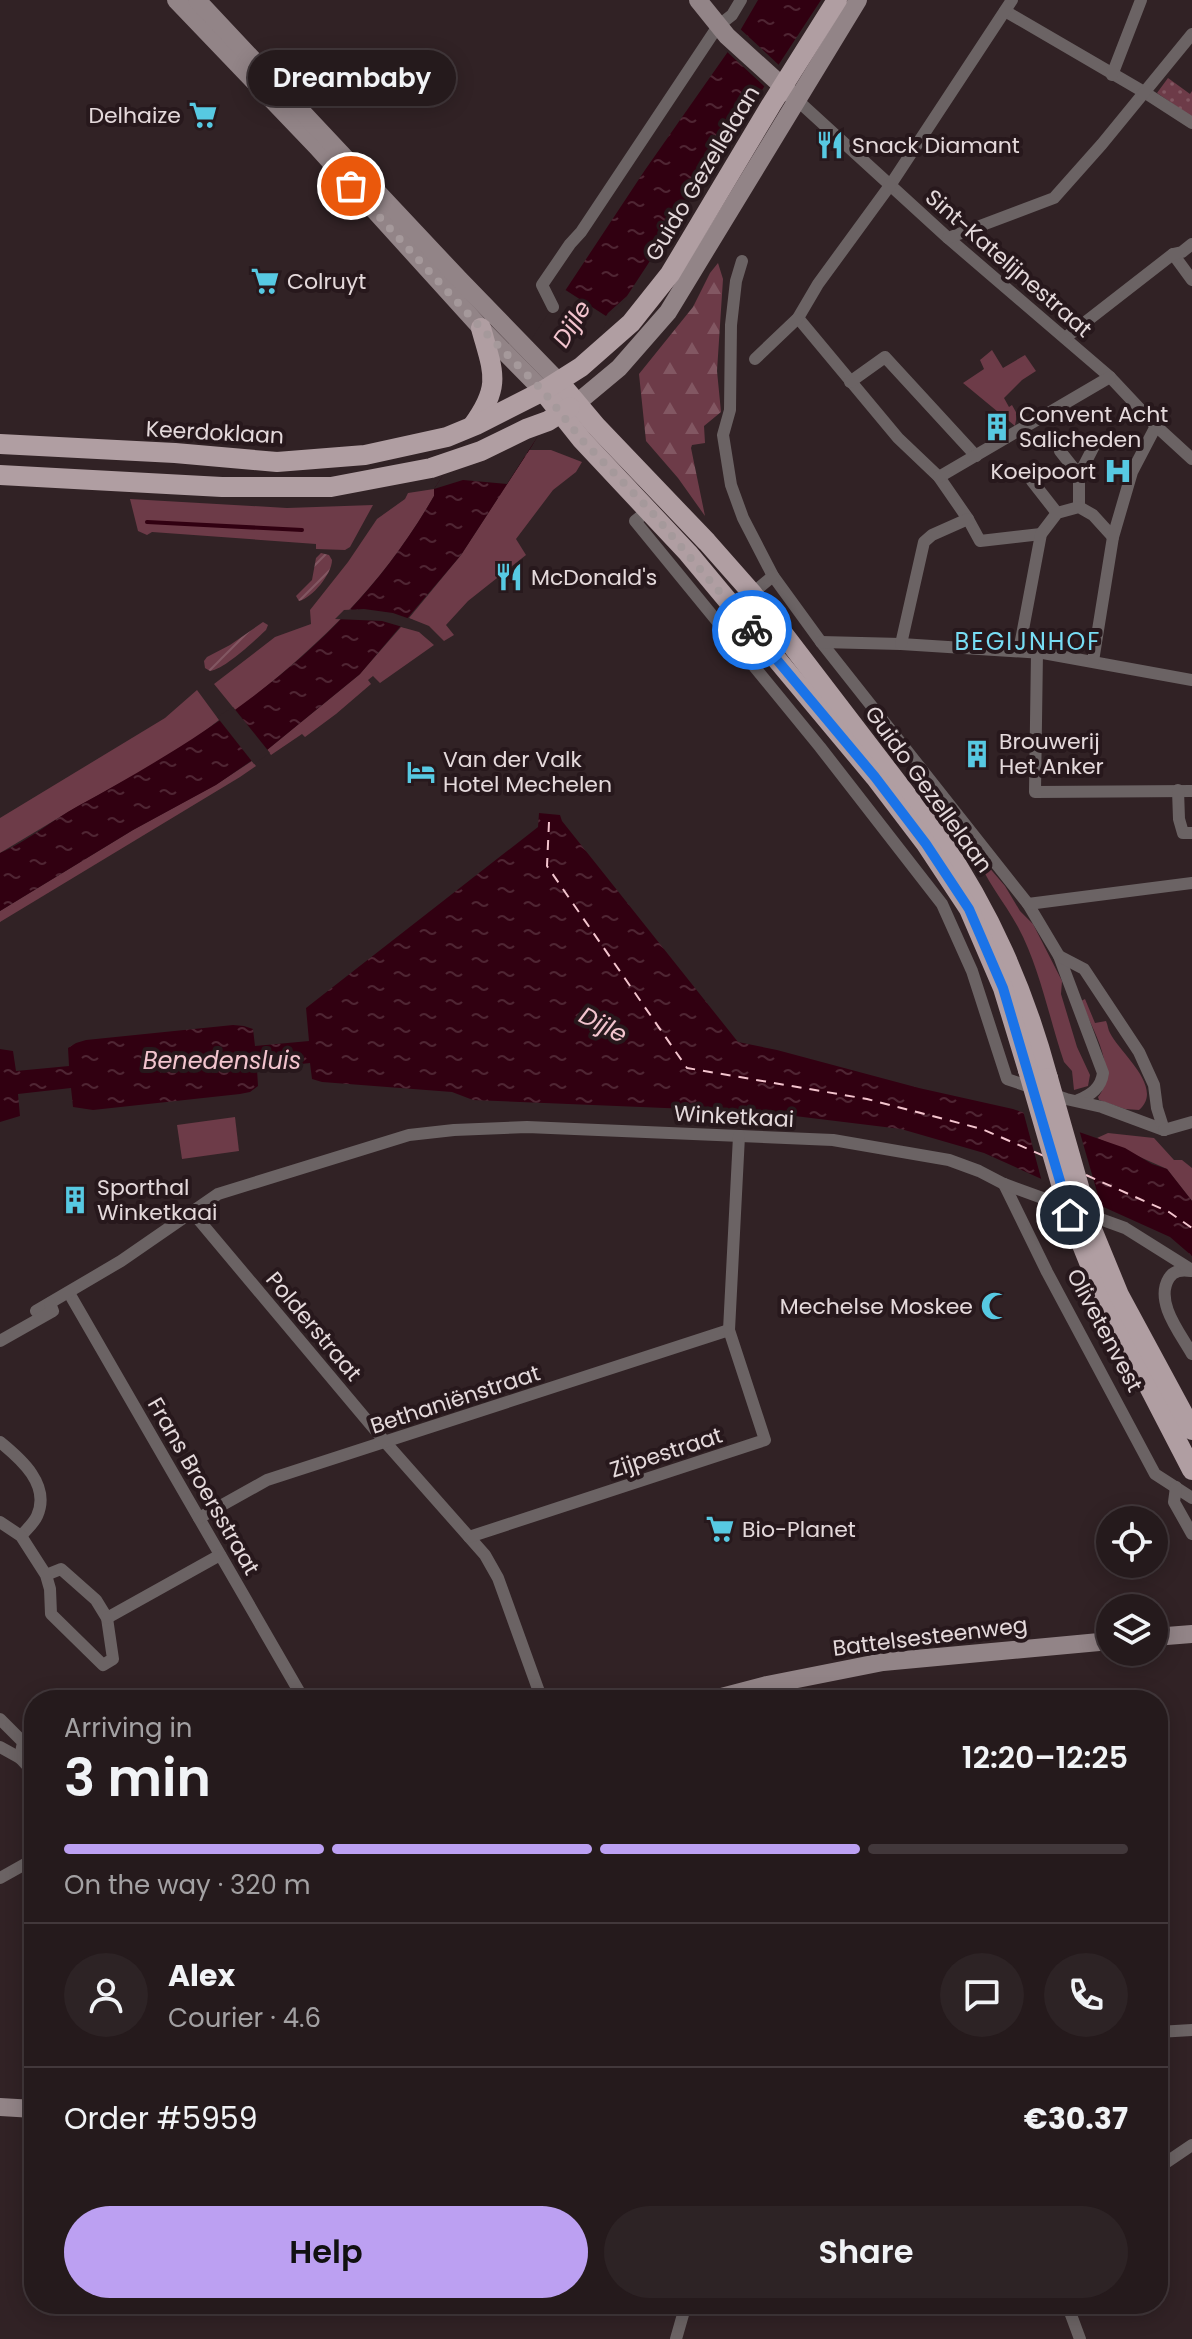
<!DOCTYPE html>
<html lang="en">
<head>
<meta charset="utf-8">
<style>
	:root { --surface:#251a1c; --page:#2d2325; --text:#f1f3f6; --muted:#a3a1a3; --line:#42383b; --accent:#bca0f2 }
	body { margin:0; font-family:Poppins,sans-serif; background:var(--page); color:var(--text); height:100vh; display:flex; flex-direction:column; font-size:30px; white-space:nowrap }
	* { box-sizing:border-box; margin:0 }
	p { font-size:26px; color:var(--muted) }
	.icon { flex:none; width:44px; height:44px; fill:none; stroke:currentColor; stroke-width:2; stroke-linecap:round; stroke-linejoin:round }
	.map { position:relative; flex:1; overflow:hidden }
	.drawer { position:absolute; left:24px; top:1690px; width:1144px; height:624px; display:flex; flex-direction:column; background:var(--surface); border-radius:32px; box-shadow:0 4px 20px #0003,0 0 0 2px var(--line) }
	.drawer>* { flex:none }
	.controls { position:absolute; left:1096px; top:1506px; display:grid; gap:16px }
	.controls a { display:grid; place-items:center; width:72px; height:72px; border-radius:50%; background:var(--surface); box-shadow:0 4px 20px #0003,0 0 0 2px var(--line); font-size:40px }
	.pin { position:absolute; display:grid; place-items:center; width:68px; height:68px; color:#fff; margin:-34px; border:4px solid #fff; border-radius:50%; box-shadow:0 2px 8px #0007 }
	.courier { position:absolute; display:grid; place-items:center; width:80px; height:80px; margin:-40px; border:6px solid #1a73e8; border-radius:50%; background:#fff; color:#222; box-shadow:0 2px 10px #0007 }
	.bubble { position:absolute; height:56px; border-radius:28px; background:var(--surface); box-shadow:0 4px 20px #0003,0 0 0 2px var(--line); font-size:26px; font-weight:600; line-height:56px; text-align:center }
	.headline em { font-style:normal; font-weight:600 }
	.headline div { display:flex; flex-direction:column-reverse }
	.headline { display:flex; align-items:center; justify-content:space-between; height:136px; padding:0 40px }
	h1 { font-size:52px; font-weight:600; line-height:60px }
	.bar { display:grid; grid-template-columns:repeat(4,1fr); gap:12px 8px; align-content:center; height:96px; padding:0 40px }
	.bar i { height:10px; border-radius:6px; background:var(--line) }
	.bar .selected { background:var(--accent) }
	.bar p { grid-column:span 4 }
	.line { display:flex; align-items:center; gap:20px; padding:0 40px; border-top:2px solid var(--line) }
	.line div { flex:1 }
	.round { display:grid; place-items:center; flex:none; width:84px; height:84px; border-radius:42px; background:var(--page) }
	.primary-button { display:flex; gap:16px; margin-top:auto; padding:16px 40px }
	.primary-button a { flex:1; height:92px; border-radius:48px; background:var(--accent); color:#111; font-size:32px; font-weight:600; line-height:92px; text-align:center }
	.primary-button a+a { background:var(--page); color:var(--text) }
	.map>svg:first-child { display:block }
</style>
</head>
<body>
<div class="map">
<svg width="1192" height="2339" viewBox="0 0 1192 2339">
	<defs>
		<pattern id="forest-firs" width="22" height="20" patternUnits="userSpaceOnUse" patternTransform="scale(2)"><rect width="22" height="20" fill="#6d3b48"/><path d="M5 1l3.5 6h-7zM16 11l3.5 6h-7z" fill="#825762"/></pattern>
		<pattern id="park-dots" width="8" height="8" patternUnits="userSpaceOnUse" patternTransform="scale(2)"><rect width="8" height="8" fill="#6d3b48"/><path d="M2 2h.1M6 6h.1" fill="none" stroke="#825762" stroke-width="1.8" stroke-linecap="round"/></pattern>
		<pattern id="garden-furrows" width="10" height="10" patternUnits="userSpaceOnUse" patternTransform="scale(2)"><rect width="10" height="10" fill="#6d3b48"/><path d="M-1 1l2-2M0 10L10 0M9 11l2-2" fill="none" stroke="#825762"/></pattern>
		<pattern id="water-ripples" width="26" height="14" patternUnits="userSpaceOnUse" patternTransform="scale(2)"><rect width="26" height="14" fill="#310011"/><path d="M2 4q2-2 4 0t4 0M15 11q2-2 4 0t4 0" fill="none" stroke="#4f2533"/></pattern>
	</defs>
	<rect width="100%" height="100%" fill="#312225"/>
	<g fill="#6d3b48">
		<polygon points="992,350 1003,368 1025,355 1036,371 1022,380 1004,398 1009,407 1012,405 1017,414 1015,426 963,383 984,369 980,360"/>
		<polygon points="529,450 551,450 582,462 576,472 553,490 516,539 526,555 468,601 446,625 454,635 444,641 429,626 409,618 461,555"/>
		<path d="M 434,489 L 434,496 C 381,588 318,646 236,711 L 214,684 L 275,637 L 311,624 L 310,610 L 348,562 L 377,519 L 405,499 L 408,493 Z"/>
		<polygon points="130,499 287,508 373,505 350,547 345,550 316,549 316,544 152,532 147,535 138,531"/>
		<polygon points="401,627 419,632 434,645 380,683 373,676 368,680 371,684 336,714 305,737 302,734 271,755 267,750 359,675"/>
		<polygon points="197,690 219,720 197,737 144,770 75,808 0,853 0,818 165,718"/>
		<polygon points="252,761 256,766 240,777 0,922 0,911 133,830 217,784"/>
		<path d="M 975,851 L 1005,886 L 1020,911 L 1033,924 L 1062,981 L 1061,994 L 1077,1047 L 1090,1075 L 1088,1086 L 1074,1090 L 1072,1071 L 1064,1062 C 1049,1018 1040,968 1018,927 C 1004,901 984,879 975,851 Z"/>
		<path d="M 1085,999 L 1095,1023 L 1106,1021 C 1108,1025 1108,1030 1110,1033 C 1120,1053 1165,1088 1139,1110 L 1125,1109 L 1099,1100 L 1098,1097 C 1119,1071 1092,1029 1081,1001 Z"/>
		<polygon points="235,1117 239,1151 182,1159 177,1125"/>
		<polygon points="1108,1133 1154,1138 1174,1160 1182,1160 1192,1168 1192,1201 1167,1169 1097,1138"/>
	</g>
	<polygon fill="url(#forest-firs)" points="718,263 723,279 717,371 721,412 704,426 705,443 692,445 691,448 705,516 678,478 646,441 639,374 693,307 710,273"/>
	<polygon fill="url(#park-dots)" points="1168,78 1190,94 1192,91 1192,117 1157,93"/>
	<g fill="url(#garden-furrows)">
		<path d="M 321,553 L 329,555 L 332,560 C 332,574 312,598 299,601 L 296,596 L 312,580 L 316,558 Z"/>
		<path d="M 263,622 L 268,625 L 266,630 C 254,641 225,669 210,671 L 205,668 L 204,661 L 207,657 L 230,645 Z"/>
	</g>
	<g fill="url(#water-ripples)">
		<path d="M 758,0 L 821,0 L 627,296 L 608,313 L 532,446 L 461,555 L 360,674 L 267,750 L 216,785 L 133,830 L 0,911 L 0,853 C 28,841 51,821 78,806 C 223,727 350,642 434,496 L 434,489 L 645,170 L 727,53 Z"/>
		<polygon points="539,813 560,815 562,821 738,1042 777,1050 919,1088 1013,1109 1125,1148 1152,1164 1167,1169 1192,1201 1192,1256 1170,1237 984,1153 901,1129 761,1112 473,1100 452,1092 322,1082 312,1079 310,1063 257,1069 258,1086 250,1092 240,1094 93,1110 73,1107 71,1088 18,1094 20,1116 0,1122 0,1049 13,1051 16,1071 69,1066 68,1048 76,1043 86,1040 233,1025 244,1026 253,1029 255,1046 309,1041 306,1008 538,827"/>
	</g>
	<g fill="#312225">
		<polygon points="737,26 780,66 765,87 724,49"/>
		<polygon points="564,289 606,316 628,297 611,315 572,383 507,484 463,480 434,489"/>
		<polygon points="364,609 393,613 413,620 406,628 382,621 335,619 344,610"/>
		<polygon points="233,707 270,753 254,764 217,717"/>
		<polygon points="1022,1107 1078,1126 1102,1209 1042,1182"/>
	</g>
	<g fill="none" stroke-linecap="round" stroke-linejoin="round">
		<polyline stroke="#310011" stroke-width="4" points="147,522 302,530"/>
		<g stroke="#f3c4ce" stroke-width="2" stroke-dasharray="10 8" stroke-linecap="butt">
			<polyline points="549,822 547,866 687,1068 867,1099 982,1129 1044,1156"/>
			<polyline points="1086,1175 1169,1212 1192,1228"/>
		</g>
		<g stroke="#6b6364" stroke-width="12">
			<polyline points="1005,11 1144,92 1192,123"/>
			<polyline points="1112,75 1141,0"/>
			<polyline points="797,100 948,238 1110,377 1156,426 1192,459"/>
			<polyline points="948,238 1054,198 1102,144 1192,34"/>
			<polyline points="1173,254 1192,280"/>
			<path d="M 742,261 L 736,281 L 731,325 L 730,410 L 723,435 L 731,485 L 743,518 L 773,576 L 821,642 L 1028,904 L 1059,956 L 1103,1073 C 1101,1088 1091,1095 1078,1100"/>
			<polyline points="553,307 542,285 570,244 581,232 718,26 732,15 741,0"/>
			<polyline points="798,318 898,438 939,477 968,519 980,541 1041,534"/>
			<polyline points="1065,338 1173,254 1182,252 1192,244"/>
			<polyline points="755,359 798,318 818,284 891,184 1012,0"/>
			<polyline points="850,382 885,357 976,456"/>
			<polyline points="1060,451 1079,475 1079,507"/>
			<polyline points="1079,475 1093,448"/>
			<polyline points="939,477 1110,377"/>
			<polyline points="1032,481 1057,513"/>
			<polyline points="651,508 635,521 820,747 942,904 972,971 1007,1079 1066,1099 1102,1107 1164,1130"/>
			<polyline points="730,612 773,576"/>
			<polyline points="821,642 901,644 1043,653 1192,680"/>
			<polyline points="901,644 924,542 932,535 968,519"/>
			<polyline points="1019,651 1041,534 1057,513 1079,507 1093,515 1113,537"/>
			<polyline points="1037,652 1035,792 1192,791"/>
			<polyline points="1093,661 1113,537 1132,472 1156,426"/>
			<polyline points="1178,790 1179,819 1183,833 1192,833"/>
			<polyline points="1028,904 1192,883"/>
			<polyline points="1059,956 1084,969 1139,1052 1154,1085 1157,1108 1164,1130"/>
			<polyline points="1164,1130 1192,1122"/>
			<polyline points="1004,1184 1047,1272 1155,1474 1192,1498"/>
			<polyline points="193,1213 386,1443 485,1555 498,1578 542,1700"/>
			<path d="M 1191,1271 C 1182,1270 1174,1270 1169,1278 C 1154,1302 1181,1334 1192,1354"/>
			<polyline points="69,1293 304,1700"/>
			<polyline points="36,1311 121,1261 218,1194 409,1135 454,1130 527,1127 833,1140 949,1160 979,1171 1004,1184 1125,1228 1192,1270"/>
			<polyline points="0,1341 53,1311 50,1303"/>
			<path d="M 0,1442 C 21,1459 51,1485 37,1516 C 34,1523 26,1530 21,1536"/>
			<polyline points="1176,1487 1174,1502 1192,1534"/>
			<polyline points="199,1518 267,1480 729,1330"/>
			<polyline points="0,1522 21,1536 46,1575 50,1589 51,1614 103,1665 113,1659 107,1618 96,1600 61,1569 46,1575"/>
			<polyline points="469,1537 765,1440 729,1330 739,1136"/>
			<polyline points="107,1618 220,1555"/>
			<polyline points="0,1719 23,1742 20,1758"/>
			<polyline points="0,1747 20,1758 34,1773"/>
			<polyline points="0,1878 34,1859"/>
			<polyline points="1158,2032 1192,2030"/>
			<polyline points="1158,2168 1192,2145"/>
			<polyline points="1067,2304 1080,2339"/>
			<polyline points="676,2339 686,2304"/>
		</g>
		<g stroke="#928487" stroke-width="18">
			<polyline points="176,0 316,146 481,328 543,391"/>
			<polyline points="197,0 460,280 559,382"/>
			<polyline points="698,0 727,36 792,95"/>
			<polyline points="577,403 619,368 668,312 858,0"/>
			<polyline points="1154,1637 1192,1634"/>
			<polyline points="710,1700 767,1685 883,1662 1110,1641"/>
			<polyline points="0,2107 34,2109"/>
		</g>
		<g stroke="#b09ea2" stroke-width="20">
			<path d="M 559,382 L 596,426 L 707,542 L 752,593 L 938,836 C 990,912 1024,989 1048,1078"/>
			<polyline points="543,391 582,440 688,553 875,777 926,844 969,909 1003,988 1028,1070"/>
			<path d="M 473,425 C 502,385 493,372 481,328"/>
			<polyline points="0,444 175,453 277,462 365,455 447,437 476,425 543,391 581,367 631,323 670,274 771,105 837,0"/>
			<polyline points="0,475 222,487 331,487 431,468 481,451 526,429 548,421 570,407"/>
			<polyline points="1070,1215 1105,1302 1192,1470"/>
			<polyline points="1089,1222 1119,1295 1192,1430"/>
		</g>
		<g stroke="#b09ea2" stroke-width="20">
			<polyline points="1028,1070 1070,1215"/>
			<polyline points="1048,1078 1089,1222"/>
		</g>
	</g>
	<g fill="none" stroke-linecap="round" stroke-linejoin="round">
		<polyline stroke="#a5999b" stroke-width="8" stroke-dasharray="0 14.4" points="351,186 481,328 543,391 582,440 649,509 752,630"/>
		<polyline stroke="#1a73e8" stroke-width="10" points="752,630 875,777 926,844 969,909 1003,988 1070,1215"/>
	</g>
	<defs>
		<symbol id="supermarket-bare" viewBox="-9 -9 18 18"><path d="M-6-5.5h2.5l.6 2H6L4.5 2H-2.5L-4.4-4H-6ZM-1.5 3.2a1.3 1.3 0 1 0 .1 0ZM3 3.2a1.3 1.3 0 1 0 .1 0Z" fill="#57c9e2" stroke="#27181c" stroke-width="2.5" paint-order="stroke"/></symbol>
		<symbol id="restaurant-bare" viewBox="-9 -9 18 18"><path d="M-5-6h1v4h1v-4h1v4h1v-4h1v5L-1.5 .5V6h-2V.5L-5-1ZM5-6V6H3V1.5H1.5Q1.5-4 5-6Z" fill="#57c9e2" stroke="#27181c" stroke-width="2.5" paint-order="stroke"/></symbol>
		<symbol id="building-bare" viewBox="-9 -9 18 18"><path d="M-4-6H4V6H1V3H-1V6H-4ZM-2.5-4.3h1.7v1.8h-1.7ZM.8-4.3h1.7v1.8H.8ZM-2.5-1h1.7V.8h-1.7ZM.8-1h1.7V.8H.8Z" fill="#57c9e2" stroke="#27181c" stroke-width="2.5" paint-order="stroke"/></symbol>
		<symbol id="hospital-bare" viewBox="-9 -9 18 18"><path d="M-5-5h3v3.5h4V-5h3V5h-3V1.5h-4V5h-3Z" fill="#57c9e2" stroke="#27181c" stroke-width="2.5" paint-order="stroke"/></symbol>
		<symbol id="hotel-bare" viewBox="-9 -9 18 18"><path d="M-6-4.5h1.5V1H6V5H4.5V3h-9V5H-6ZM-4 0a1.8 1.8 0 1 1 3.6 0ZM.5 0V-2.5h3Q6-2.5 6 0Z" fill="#57c9e2" stroke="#27181c" stroke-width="2.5" paint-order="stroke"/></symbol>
		<symbol id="mosque-bare" viewBox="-9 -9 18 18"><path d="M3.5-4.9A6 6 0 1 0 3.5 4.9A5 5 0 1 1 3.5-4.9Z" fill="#57c9e2" stroke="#27181c" stroke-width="2.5" paint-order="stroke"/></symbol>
	</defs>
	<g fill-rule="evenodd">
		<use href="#supermarket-bare" x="183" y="95" width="40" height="40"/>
		<use href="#restaurant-bare" x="810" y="125" width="40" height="40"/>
		<use href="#supermarket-bare" x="245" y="261" width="40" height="40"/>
		<use href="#building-bare" x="977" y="407" width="40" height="40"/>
		<use href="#hospital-bare" x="1098" y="451" width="40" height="40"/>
		<use href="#restaurant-bare" x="489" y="557" width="40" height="40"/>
		<use href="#building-bare" x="957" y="734" width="40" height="40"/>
		<use href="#hotel-bare" x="401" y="752" width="40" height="40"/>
		<use href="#building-bare" x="55" y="1180" width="40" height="40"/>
		<use href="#mosque-bare" x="975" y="1286" width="40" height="40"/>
		<use href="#supermarket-bare" x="700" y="1509" width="40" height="40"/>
	</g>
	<g text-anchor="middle" stroke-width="8" stroke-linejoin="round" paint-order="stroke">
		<g font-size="22" fill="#e4d9db" stroke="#27181c" text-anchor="start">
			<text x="181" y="123" text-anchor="end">Delhaize</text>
			<text x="852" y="153">Snack Diamant</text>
			<text x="287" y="289">Colruyt</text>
			<text x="1019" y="422">Convent Acht<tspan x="1019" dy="25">Salicheden</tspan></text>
			<text x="1096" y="479" text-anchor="end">Koeipoort</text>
			<text x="531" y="585">McDonald's</text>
			<text x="999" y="749">Brouwerij<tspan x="999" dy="25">Het Anker</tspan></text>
			<text x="443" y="767">Van der Valk<tspan x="443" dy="25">Hotel Mechelen</tspan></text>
			<text x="97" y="1195">Sporthal<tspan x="97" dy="25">Winketkaai</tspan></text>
			<text x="973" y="1314" text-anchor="end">Mechelse Moskee</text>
			<text x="742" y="1537">Bio-Planet</text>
		</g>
		<g font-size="22" fill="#e4d9db" stroke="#27181c">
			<text transform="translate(702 173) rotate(-59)" y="8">Guido Gezellelaan</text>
			<text transform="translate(1009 263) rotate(41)" y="8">Sint-Katelijnestraat</text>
			<text transform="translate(215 432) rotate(3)" y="8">Keerdoklaan</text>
			<text transform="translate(929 789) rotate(54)" y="8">Guido Gezellelaan</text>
			<text transform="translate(734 1116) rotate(3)" y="8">Winketkaai</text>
			<text transform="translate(314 1326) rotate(50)" y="8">Polderstraat</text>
			<text transform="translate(1105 1330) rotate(62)" y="8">Olivetenvest</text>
			<text transform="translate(455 1399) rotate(-18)" y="8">Bethaniënstraat</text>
			<text transform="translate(666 1452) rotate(-18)" y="8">Zijpestraat</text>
			<text transform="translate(204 1486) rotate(60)" y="8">Frans Broersstraat</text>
			<text transform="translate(930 1636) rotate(-7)" y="8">Battelsesteenweg</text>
		</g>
		<g font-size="24" font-style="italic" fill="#f3c4ce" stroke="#27181c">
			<text transform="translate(572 324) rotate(-58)" y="8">Dijle</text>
			<text transform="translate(603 1025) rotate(27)" y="8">Dijle</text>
			<text x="222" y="1069">Benedensluis</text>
		</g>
		<g font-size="24" letter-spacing="2" fill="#77ddf4" stroke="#27181c">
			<text x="1028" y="650">BEGIJNHOF</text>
		</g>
	</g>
</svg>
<div class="controls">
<a><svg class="icon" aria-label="locate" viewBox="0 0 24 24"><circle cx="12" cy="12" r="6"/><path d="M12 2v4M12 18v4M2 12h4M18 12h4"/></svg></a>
<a><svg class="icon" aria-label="layers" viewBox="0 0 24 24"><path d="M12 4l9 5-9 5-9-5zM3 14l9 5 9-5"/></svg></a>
</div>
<div class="pin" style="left:351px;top:186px;background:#ea580c"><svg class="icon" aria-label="bag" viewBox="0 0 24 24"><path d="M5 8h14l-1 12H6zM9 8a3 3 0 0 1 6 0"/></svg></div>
<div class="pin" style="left:1070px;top:1215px;background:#1f2937"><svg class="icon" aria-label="home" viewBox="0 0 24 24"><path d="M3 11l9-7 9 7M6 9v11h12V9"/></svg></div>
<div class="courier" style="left:752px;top:630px"><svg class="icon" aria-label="bike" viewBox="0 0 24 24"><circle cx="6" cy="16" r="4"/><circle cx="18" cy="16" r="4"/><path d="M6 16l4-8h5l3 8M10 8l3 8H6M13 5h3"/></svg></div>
<div class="bubble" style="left:248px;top:50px;width:208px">Dreambaby</div>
<section class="drawer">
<div class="headline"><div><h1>3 min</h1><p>Arriving in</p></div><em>12:20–12:25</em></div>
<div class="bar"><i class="selected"></i><i class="selected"></i><i class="selected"></i><i></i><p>On the way · 320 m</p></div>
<div class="line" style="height:144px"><a class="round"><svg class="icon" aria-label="person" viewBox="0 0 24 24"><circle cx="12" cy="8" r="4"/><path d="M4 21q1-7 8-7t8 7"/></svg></a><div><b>Alex</b><p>Courier · 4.6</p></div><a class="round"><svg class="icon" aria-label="chat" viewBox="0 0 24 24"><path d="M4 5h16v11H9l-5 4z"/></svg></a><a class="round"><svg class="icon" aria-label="phone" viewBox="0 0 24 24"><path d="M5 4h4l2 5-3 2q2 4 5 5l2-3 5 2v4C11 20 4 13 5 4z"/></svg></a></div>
<div class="line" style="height:104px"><div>Order #5959</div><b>€30.37</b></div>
<div class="primary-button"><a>Help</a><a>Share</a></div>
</section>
</div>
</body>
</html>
